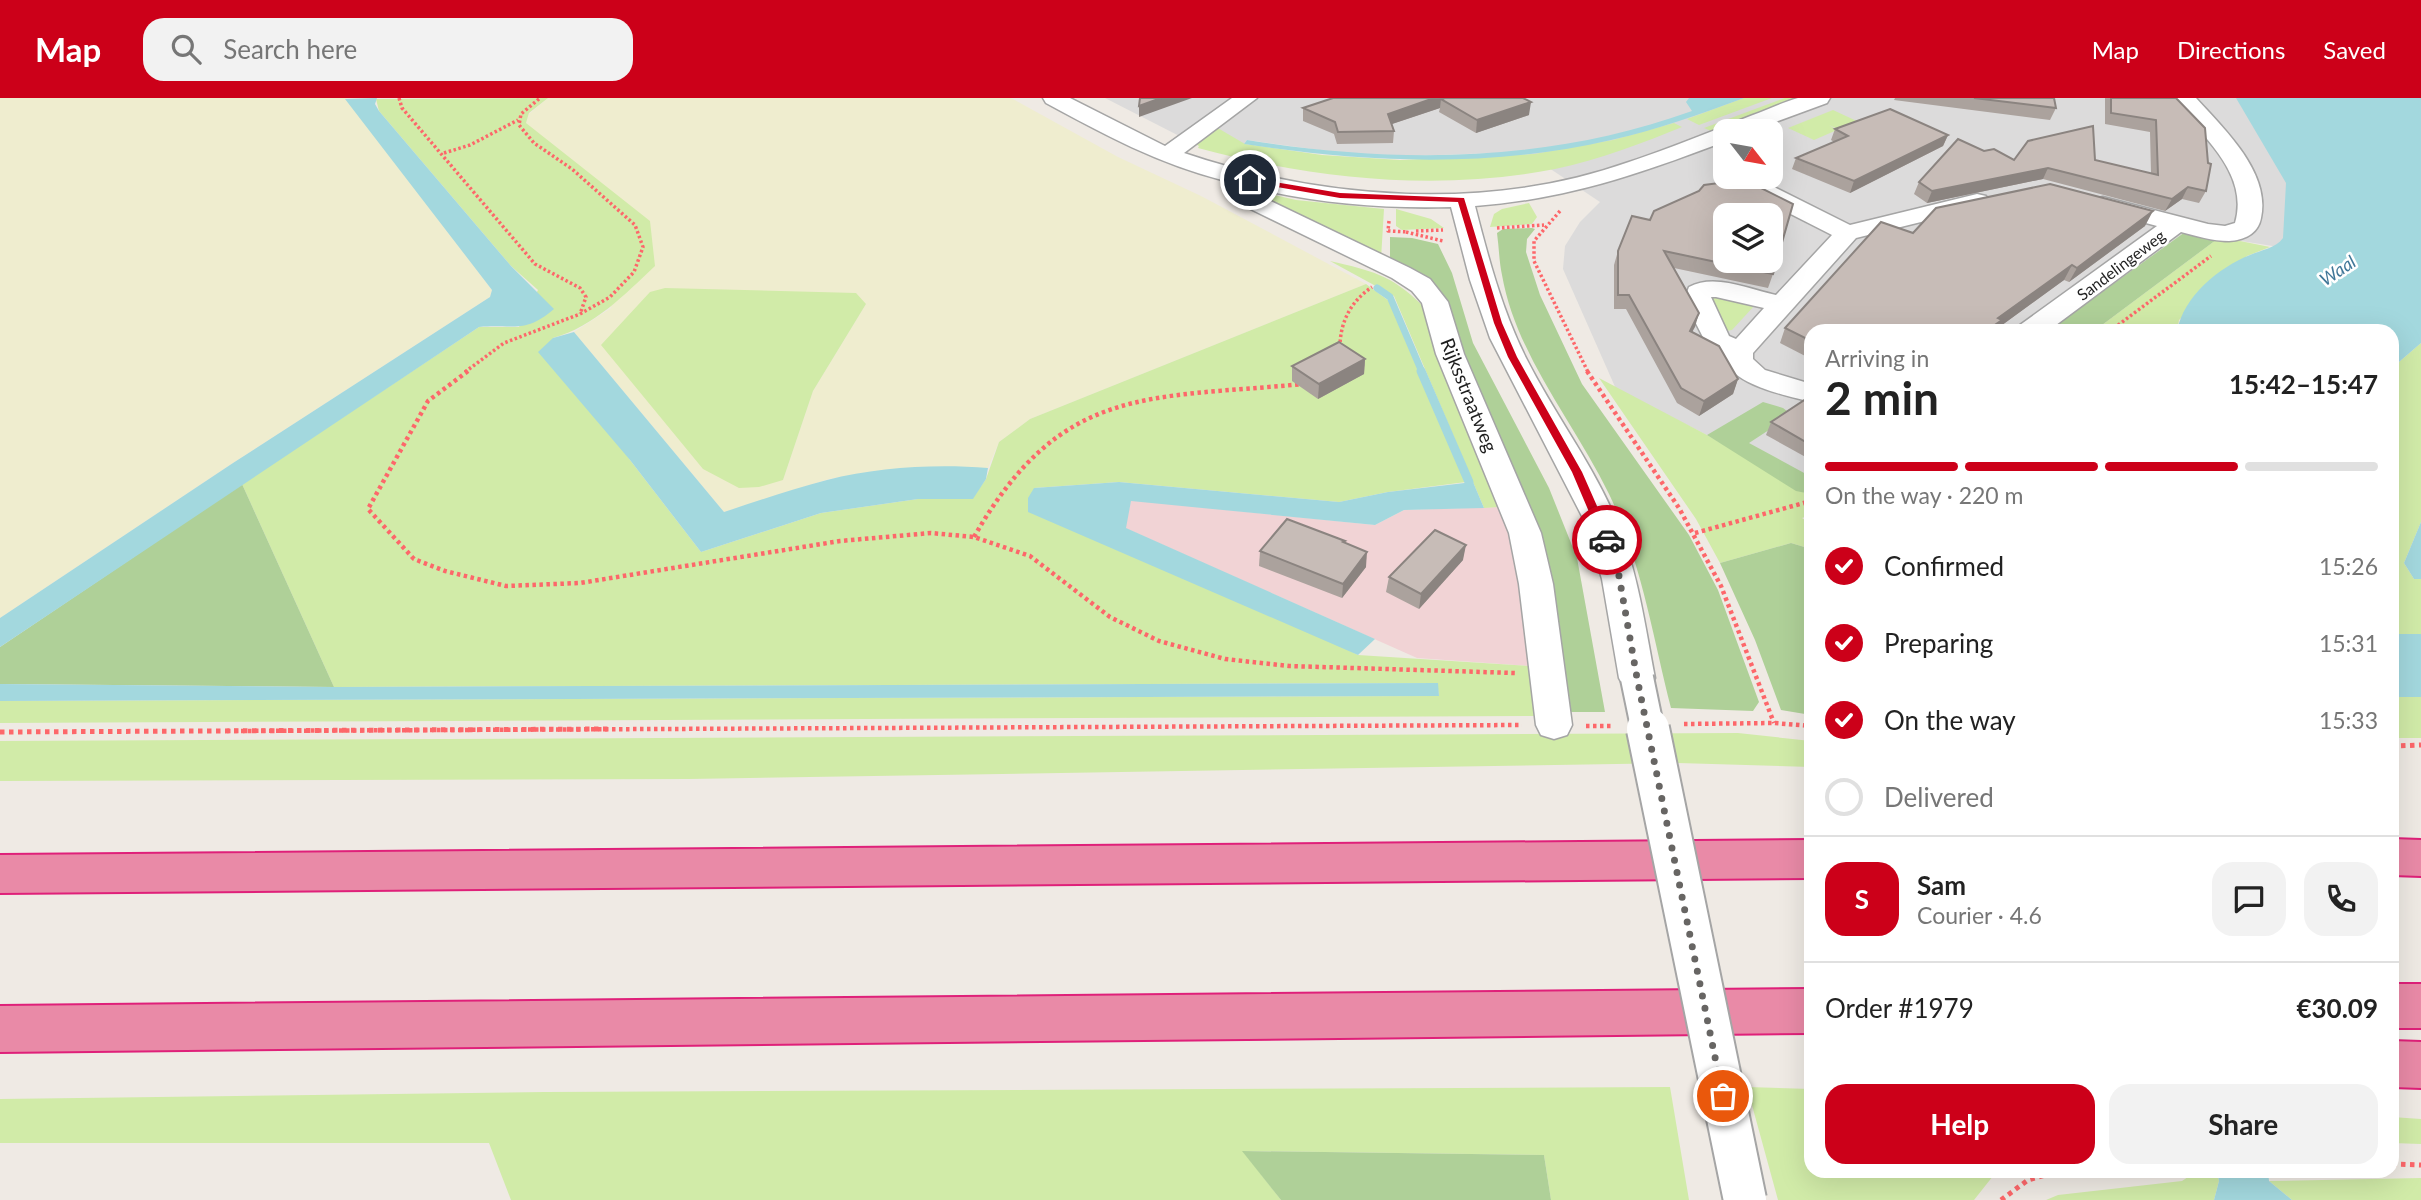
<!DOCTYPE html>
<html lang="en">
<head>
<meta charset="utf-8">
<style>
	:root { --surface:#fff; --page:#f2f2f2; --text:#222; --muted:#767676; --line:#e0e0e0; --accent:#cc0019 }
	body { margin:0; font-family:Lato,sans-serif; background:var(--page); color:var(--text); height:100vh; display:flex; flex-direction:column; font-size:26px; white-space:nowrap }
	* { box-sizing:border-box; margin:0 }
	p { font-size:23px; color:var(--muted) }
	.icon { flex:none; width:38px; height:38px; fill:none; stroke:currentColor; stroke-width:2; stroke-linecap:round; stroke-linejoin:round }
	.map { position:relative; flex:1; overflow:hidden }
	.side { position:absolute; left:1804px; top:226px; width:595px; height:854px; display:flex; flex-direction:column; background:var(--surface); border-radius:21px; box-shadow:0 7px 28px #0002 }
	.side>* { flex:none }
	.needle { width:46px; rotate:121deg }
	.tools { position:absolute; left:1713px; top:21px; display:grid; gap:14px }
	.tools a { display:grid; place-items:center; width:70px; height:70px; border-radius:14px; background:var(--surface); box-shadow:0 7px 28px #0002; font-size:35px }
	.pin { position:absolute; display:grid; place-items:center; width:60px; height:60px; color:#fff; margin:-30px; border:4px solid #fff; border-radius:50%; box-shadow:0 2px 7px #0007 }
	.courier { position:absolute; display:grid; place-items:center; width:70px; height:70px; margin:-35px; border:5px solid #cc0019; border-radius:50%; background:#fff; color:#222; box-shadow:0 2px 9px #0007 }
	.summary em { font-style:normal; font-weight:700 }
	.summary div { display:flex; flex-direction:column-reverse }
	.summary { display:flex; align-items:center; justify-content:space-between; height:119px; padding:0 21px }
	h1 { font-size:46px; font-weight:700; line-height:52px }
	.bar { display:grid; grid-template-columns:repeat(4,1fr); gap:10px 7px; align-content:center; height:84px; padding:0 21px }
	.bar i { height:9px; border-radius:5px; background:var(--line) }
	.bar .on { background:var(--accent) }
	.bar p { grid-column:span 4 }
	.line { display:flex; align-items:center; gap:18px; padding:0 21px; border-top:2px solid var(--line) }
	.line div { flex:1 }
	.round { display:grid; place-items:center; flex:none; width:74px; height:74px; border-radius:21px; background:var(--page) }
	ol { padding:0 21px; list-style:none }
	li { display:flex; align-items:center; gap:21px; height:77px }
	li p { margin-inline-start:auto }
	li .icon { padding:7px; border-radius:50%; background:var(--accent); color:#fff; stroke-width:4 }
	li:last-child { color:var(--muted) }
	li i { width:38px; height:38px; border:4px solid var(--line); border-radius:50% }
	.button { display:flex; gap:14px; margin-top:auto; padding:14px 21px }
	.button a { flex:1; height:80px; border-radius:21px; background:var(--accent); color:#fff; font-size:28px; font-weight:700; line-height:80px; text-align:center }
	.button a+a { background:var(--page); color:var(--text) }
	header { display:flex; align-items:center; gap:42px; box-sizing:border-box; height:98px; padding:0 35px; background:var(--accent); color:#fff }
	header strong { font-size:33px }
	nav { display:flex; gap:38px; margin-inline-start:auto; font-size:24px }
	.search { width:490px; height:63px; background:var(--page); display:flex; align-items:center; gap:18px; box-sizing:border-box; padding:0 24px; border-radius:21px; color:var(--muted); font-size:26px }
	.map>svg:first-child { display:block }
</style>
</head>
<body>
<header>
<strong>Map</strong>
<div class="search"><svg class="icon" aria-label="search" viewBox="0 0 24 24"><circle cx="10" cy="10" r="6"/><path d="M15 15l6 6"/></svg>Search here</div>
<nav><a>Map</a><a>Directions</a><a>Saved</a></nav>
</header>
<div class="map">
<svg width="2421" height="1102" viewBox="0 0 2421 1102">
	<rect width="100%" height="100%" fill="#efeae4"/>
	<path fill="#dcdbdb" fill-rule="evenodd" d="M 1105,0 L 2249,0 L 2311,95 L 2291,151 L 2185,134 L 2048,233 L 1811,233 L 1811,396 L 1808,397 L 1796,392 L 1707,337 L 1616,291 L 1563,171 L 1565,148 L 1580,124 L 1600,104 L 1525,54 L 1408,58 L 1342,55 L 1247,42 L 1244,46 L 1216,30 L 1195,46 ZM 1726,33 L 1771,33 L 1771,79 L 1726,79 ZM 1726,117 L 1771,117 L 1771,163 L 1726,163 Z"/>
	<polygon fill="#f1d3d5" points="1131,402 1375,427 1404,412 1499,409 1519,464 1529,568 1417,560 1125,430"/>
	<g fill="#efedcf" fill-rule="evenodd">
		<polygon points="0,0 346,0 492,192 490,199 233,365 0,520"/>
		<path d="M 548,0 L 1011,0 L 1118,59 L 1201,98 L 1366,186 L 1030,321 L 999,344 L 988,370 L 913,370 L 870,374 L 829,381 L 724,414 L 574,234 L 611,210 L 526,25 L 529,16 ZM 665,190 L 866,206 L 813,293 L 783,382 Z"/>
	</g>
	<g fill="#d1eba8">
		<path d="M 548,0 L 529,15 L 526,25 L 650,123 L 655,168 C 624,197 595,228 553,240 L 630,362 L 701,454 L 821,415 L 918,401 L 972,401 L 986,381 L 999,344 L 1030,321 L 1366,186 L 1389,203 L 1466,384 L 1388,394 L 1339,404 L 1119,384 L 1034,390 L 1358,557 L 1529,568 L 1534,618 L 0,625 L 0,603 L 1439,598 L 1437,585 L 334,589 L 242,386 L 479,229 L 519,229 L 538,192 L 511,168 L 379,13 L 376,1 Z"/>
		<polygon points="1744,0 1772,0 1699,27 1687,21"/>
		<polygon points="1785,0 1800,0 1711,33 1704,30"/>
		<polygon points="1833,12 1861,25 1842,33 1829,27 1837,32 1814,42 1788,30"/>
		<path d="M 1674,25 L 1682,29 C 1645,44 1599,62 1555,71 C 1437,94 1313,81 1198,50 L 1199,48 L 1195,46 L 1216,29 L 1245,46 L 1322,57 L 1400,62 L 1534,56 L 1613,42 Z"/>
		<polygon points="1252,92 1296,102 1384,111 1381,161 1244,93"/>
		<polygon points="1529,105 1537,119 1532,126 1490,129 1494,116 1502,111"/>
		<polygon points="1396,111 1431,121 1444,130 1402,132 1396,128"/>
		<polygon points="2220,139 2270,149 2247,158 2179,222 2177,233 2094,233"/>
		<path d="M 1330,163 C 1372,173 1390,176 1422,207 L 1499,409 L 1484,410 L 1394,198 Z"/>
		<polygon points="665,190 856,195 866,206 813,293 783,382 759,389 739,390 703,371 601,247 650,194"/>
		<polygon points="1708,194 1755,207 1732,232 1725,233"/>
		<polygon points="2421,245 2421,424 2404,465 2414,481 2421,481 2421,536 2392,536 2392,270"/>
		<polygon points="1599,280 1707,337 1808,397 1811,396 1811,417 1802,420 1811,426 1811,451 1791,445 1720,465 1696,421"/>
		<rect x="2392" y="599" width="29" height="41"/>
		<polygon points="1738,635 1811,643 1811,669 1678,665 689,681 0,683 0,643"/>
		<polygon points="1670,989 1689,1102 1551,1102 1544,1057 1243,1053 1281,1102 511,1102 489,1045 0,1045 0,1001 545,994"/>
		<polygon points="1747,989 1811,991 1811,1073 1997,1073 1974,1102 1778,1102"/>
		<polygon points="2392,1019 2421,1021 2421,1046 2392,1045"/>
		<polygon points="2197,1073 2217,1073 2219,1083 2214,1102 2046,1102 2058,1097 2182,1083"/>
		<polygon points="2421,1080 2421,1102 2292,1102 2269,1083"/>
	</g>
	<g fill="#afd098">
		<path d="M 1532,130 L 1535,131 L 1527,141 L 1526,154 L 1540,197 L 1582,286 L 1689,437 L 1718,492 L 1759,604 L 1753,613 L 1671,610 C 1653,539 1641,462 1609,396 C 1574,324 1516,257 1502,177 C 1499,163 1499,149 1497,135 L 1503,131 Z"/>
		<polygon points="2185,134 2220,139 2094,233 2048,233"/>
		<polygon points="1390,139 1412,140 1438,146 1452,175 1473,245 1549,390 1577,460 1605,614 1560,614 1535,445 1429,190 1390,165"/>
		<polygon points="1763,304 1783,310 1792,317 1749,345 1806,376 1811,372 1811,396 1796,393 1707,337"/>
		<polygon points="242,386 334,589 0,586 0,549"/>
		<polygon points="1791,445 1811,451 1811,617 1781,612 1755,542 1720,465"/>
		<polygon points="1242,1053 1544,1057 1551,1102 1281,1102"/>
	</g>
	<g fill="#a3d8de">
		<path d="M 377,0 L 375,6 L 379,13 L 511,168 L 554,211 C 525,236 513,226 479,229 L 0,549 L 0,520 L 233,365 L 490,199 L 492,192 L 345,1 Z"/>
		<path d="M 1689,0 L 1744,0 C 1700,16 1657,32 1611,42 C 1491,70 1366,65 1244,46 L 1247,42 C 1397,66 1548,65 1692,13 L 1686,4 Z"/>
		<path d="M 2236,0 L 2421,0 L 2421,245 L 2392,270 L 2392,233 L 2177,233 C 2184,198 2218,170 2250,157 C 2261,152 2276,150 2283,140 L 2286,85 Z"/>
		<path d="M 574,234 L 724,414 C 758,403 792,391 827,382 C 879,369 935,366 988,370 L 986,381 L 973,401 L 918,401 L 821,415 L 701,454 L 630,362 L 538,254 L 553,240 Z"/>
		<polygon points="1119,384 1339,404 1388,394 1473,384 1484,410 1404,412 1375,427 1131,403 1126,430 1375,541 1358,557 1028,414 1028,400 1034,390"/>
		<polygon points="2421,424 2421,481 2414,481 2404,465"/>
		<rect x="2392" y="536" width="29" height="63"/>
		<polygon points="1438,585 1439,598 0,603 0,586 334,589"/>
		<polygon points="2217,1073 2268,1073 2269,1083 2292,1102 2214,1102 2219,1083"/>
	</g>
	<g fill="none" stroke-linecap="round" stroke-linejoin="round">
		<polyline stroke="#a3d8de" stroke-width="7" points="1377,190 1390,199 1422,274"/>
		<polyline stroke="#a3d8de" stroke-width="9" points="1421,273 1469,384"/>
		<defs>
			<g id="minor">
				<path d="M 1043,0 L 1070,0 L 1165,48 L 1232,0 L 1257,0 L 1184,55 C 1324,102 1488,114 1629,64 C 1671,50 1712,33 1753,17 C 1768,12 1783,4 1798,0 C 1808,0 1820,0 1830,0 L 1827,5 L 1751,33 L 1726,33 L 1726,43 C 1639,76 1568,101 1475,108 C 1488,159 1502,212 1526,260 C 1554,316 1593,366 1617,424 C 1638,474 1645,528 1655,580 L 1650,589 L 1637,593 L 1624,589 L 1619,580 L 1602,481 L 1585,424 L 1490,240 L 1470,182 L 1451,109 C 1383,111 1314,105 1249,89 L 1250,93 L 1410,170 L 1430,181 L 1448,204 L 1464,256 L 1541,435 L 1553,486 L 1572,627 L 1567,637 L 1554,641 L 1541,637 L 1536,627 L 1519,486 L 1509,435 L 1436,256 L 1422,205 L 1412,193 L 1392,180 L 1232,102 L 1222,82 C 1159,66 1103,36 1046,5 Z"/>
				<path d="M 2173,0 L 2196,0 C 2223,30 2271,74 2261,120 C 2258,136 2244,142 2229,143 C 2212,143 2196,138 2181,134 L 2048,233 L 2017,233 L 2020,227 L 2157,128 L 2094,111 L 2091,106 L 2094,101 L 2103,99 L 2208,126 L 2225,128 L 2235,125 C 2250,73 2199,37 2173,0 Z"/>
				<path d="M 1726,77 L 1754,79 L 1850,127 L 1977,96 L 1986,98 L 1989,103 L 1986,108 L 1856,140 L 1753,255 L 1753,261 L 1765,272 L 1811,286 L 1811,304 C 1789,298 1726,286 1725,258 L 1708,249 L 1684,202 L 1689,189 C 1714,175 1749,191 1776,197 L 1832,137 L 1728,84 ZM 1711,199 L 1716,199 L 1764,210 L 1736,241 L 1729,238 Z"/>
			</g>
			<g id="highway">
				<polygon points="2392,741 2421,742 2421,778 2392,777"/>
				<polygon points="1811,742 1811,780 0,795 0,757"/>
				<rect x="2392" y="886" width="29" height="44"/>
				<polygon points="1811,891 1811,935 0,954 0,908"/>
				<polygon points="2392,943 2421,944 2421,990 2392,989"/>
			</g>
		</defs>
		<use href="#minor" stroke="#a5a5a5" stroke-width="3"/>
		<use href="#highway" stroke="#df2079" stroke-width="4"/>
		<g stroke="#fd676a" stroke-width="3.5" stroke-dasharray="2.5 2.5" stroke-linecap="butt">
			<polyline points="399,0 402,10 535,166 580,190 586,199 580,216"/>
			<polyline points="444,55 470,47 518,22"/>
			<polyline points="1560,113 1534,143 1534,163 1588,274"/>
			<polyline points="1389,123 1388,133 1408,134"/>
			<polyline points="1497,130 1544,127"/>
			<polyline points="1416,133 1443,132"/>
			<polyline points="1406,134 1443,143"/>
			<polyline points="2110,233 2211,158"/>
			<path d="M 1340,249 C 1340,224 1351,203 1372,189"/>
			<polyline points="465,274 504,245 580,216 610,199 634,174 643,149 635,127 572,71 534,45 519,27 521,16 540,0"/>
		</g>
		<g stroke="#fd676a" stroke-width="4.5" stroke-dasharray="3.5 3.5" stroke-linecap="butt">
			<polyline points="468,273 428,303 368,411 414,461 445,473 506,488 580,485 840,443 931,435 974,439 1030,458 1110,519 1159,543 1225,561 1289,568 1515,575"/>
			<polyline points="1587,273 1679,410 1721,488 1774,625"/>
			<polyline points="1695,435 1811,403"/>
			<path d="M 974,439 C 1061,286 1148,301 1303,286"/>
			<polyline points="1684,626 1774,625 1811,628"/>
			<polyline points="1586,628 1613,628"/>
			<polyline points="227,633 1522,627"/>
		</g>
		<g stroke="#fd676a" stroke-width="5" stroke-dasharray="4.5 4.5" stroke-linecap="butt">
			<polyline points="0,634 608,631"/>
			<polyline points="2392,648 2421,647"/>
			<polyline points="2392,1066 2421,1067"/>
			<polyline points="2001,1102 2028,1082 2060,1073"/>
		</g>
		<use href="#minor" fill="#fff" fill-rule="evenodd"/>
		<use href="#highway" fill="#e98aa7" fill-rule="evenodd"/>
		<defs>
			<polyline id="minor-bridge-far1" points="1637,580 1648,633"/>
			<polyline id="minor-bridge" points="1648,631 1745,1102"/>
		</defs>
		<use href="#minor-bridge-far1" stroke="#a5a5a5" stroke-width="36" stroke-linecap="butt"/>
		<use href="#minor-bridge" stroke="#a5a5a5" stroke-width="46" stroke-linecap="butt"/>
		<use href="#minor-bridge-far1" stroke="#fff" stroke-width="32"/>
		<use href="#minor-bridge" stroke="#fff" stroke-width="42"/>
	</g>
	<g fill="#aba29d">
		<polygon points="1333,0 1523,0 1529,17 1476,35 1439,14 1440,10 1392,26 1394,33 1393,45 1337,46 1334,36 1303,23 1303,10"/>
		<polygon points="1895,0 2054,0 2056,10 2050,22 1894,2"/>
		<polygon points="2105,0 2176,0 2206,93 2199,105 2182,101 2165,113 2043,81 1927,105 1914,96 1919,84 1984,53 2014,62 2095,62 2151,75 2150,34 2105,26"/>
		<polygon points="1835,31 1948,37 1943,48 1850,95 1792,71 1796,60 1834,44 1831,42"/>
		<polygon points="1650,122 1773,176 1768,190 1674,170 1699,215 1692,234 1738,281 1733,296 1699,318 1677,305 1626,211 1614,211 1614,167 1618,153"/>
		<polygon points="2145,128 2069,184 2064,182 1998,230 1996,233 1811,233 1811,261 1780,245 1785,230 1913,135"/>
		<polygon points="1365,261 1364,276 1318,301 1292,283 1292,268"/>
		<polygon points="1811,300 1811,362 1766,337 1771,324"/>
		<polygon points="1345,445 1366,469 1342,500 1259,468 1260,453"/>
		<polygon points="1463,462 1419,511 1386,494 1389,479"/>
	</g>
	<g fill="#8b8480">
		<polygon points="1161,0 1192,0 1139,19 1139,8"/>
		<polygon points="1434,0 1448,0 1441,1 1440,10 1386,28 1388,16"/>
		<polygon points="1531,4 1529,17 1476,35 1477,22"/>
		<polygon points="1948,37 1943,48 1850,95 1854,83"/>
		<polygon points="2048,70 2043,81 1927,105 1932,93"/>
		<polygon points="2188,89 2182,101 2165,113 2172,101"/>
		<polygon points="2153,113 2145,128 2069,184 2077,170"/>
		<polygon points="2072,167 2064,182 1998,230 1996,233 1986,233 1998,220"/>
		<polygon points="1699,215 1695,229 1685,247 1690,233"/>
		<polygon points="1365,261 1364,276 1318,301 1319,286"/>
		<polygon points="1738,281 1733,296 1699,318 1704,303"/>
		<polygon points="1466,447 1463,462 1419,511 1421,496"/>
		<polygon points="1367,454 1366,469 1342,500 1343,486"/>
	</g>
	<g fill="#c7bcb7" stroke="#8b8480" stroke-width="2" fill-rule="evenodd">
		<polygon points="1140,0 1161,0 1139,8"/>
		<polygon points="1333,0 1434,0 1388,16 1394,33 1338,34 1335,24 1303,10"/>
		<polygon points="1445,0 1523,0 1531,4 1477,22 1441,1"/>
		<polygon points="1974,0 2054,0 2056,10"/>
		<polygon points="2111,0 2176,0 2205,30 2208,65 2211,66 2206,93 2188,89 2172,101 2048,70 1932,93 1919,84 1958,41 1984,53 1994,51 2014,62 2028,43 2093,28 2095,62 2158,77 2156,22 2111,15"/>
		<polygon points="1890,11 1948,37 1854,83 1796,60 1848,38 1835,31"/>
		<path d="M 1745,82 L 1793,106 L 1773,176 L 1664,153 L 1699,215 L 1690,233 L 1719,248 L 1738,281 L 1704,303 L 1681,290 L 1629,197 L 1618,197 L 1618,153 L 1632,118 L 1650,122 L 1654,113 L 1699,93 L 1704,87 L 1719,85 L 1728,90 ZM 1726,117 L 1771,117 L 1771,163 L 1726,163 Z"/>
		<polygon points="2050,86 2153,113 2077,170 2072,167 1998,220 2002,222 1986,233 1811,233 1811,243 1785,230 1881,124 1913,135 1936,110"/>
		<polygon points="1339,244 1365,261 1319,286 1292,268"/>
		<polygon points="1809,299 1811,300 1811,347 1771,324"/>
		<polygon points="1287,421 1345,443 1343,444 1367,454 1343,486 1260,453"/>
		<polygon points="1435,432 1466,447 1421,496 1389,479"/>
	</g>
	<polygon fill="#cc0019" points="1250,80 1340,95 1464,100 1502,225 1517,259 1582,374 1612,442 1610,444 1601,442 1572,374 1508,259 1494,225 1458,104 1340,100 1248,84"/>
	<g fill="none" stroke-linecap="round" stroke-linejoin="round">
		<polyline stroke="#676563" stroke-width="7" stroke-dasharray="0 12.6" points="1607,442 1619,478 1637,580 1723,998"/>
	</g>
	<g text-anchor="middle" stroke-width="5" stroke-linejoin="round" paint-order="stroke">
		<g font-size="16" fill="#1e1e1e" stroke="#fff">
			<text transform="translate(2121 167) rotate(-37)" y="6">Sandelingeweg</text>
		</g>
		<g font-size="18" font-style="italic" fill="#407798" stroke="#fff">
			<text transform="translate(2338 173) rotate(-34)" y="6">Waal</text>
		</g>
		<g font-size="19" fill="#1e1e1e" stroke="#fff">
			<text transform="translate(1469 297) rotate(68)" y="7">Rijksstraatweg</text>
		</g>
	</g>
</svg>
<div class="tools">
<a><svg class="needle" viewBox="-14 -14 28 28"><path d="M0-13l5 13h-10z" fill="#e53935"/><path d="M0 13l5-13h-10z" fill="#767676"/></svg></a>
<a><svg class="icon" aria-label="layers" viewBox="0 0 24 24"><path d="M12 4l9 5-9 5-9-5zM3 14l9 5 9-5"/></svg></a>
</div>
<div class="pin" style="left:1723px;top:998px;background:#ea580c"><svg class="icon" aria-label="bag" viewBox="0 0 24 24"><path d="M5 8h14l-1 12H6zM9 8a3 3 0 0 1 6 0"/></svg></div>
<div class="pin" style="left:1250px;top:82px;background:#1f2937"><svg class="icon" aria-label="home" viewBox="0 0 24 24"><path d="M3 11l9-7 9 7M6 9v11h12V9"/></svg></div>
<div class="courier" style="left:1607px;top:442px"><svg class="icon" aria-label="car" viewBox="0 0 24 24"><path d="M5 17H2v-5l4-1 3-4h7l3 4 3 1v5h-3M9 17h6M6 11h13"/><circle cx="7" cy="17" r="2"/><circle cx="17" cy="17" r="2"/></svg></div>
<section class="side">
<div class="summary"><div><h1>2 min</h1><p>Arriving in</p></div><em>15:42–15:47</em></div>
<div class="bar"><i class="on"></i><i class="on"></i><i class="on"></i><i></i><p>On the way · 220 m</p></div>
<ol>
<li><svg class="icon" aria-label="check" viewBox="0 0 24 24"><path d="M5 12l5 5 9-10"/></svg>Confirmed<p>15:26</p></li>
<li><svg class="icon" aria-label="check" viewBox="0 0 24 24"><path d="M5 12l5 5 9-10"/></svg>Preparing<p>15:31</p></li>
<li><svg class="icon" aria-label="check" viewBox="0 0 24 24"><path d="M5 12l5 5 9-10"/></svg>On the way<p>15:33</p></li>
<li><i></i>Delivered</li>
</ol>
<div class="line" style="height:126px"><b class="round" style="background:var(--accent);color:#fff">S</b><div><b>Sam</b><p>Courier · 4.6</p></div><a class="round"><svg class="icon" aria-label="chat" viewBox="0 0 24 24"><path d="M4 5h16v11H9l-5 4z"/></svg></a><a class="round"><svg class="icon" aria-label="phone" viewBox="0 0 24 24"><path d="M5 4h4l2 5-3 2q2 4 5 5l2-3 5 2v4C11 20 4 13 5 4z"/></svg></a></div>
<div class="line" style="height:91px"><div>Order #1979</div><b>€30.09</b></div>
<div class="button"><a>Help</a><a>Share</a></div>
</section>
</div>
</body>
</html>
